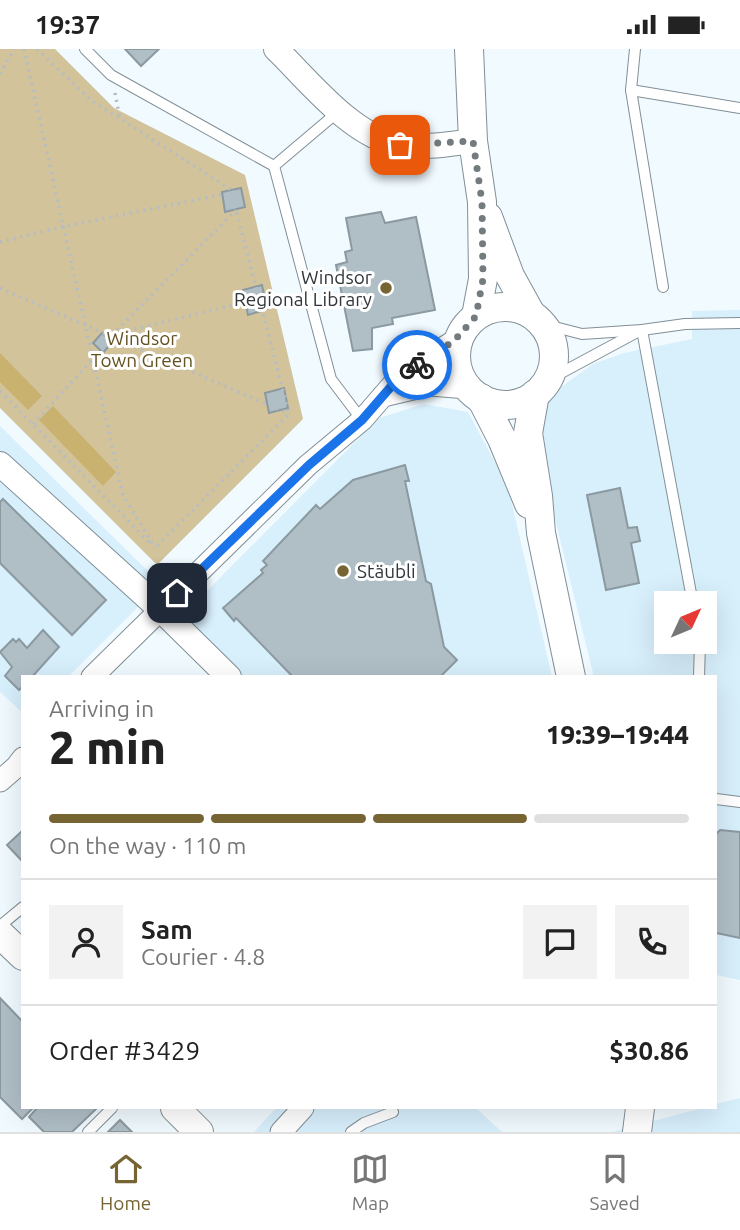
<!DOCTYPE html>
<html lang="en">
<head>
<meta charset="utf-8">
<style>
	:root { --surface:#fff; --page:#f2f2f2; --text:#222; --muted:#767676; --line:#e0e0e0; --accent:#766433 }
	body { margin:0; font-family:Ubuntu,sans-serif; background:var(--page); color:var(--text); height:100vh; display:flex; flex-direction:column; font-size:26px; white-space:nowrap }
	* { box-sizing:border-box; margin:0 }
	p { font-size:23px; color:var(--muted) }
	.icon { flex:none; width:38px; height:38px; fill:none; stroke:currentColor; stroke-width:2; stroke-linecap:round; stroke-linejoin:round }
	.map { position:relative; flex:1; overflow:hidden }
	.panel { position:absolute; left:21px; top:626px; width:696px; height:434px; display:flex; flex-direction:column; background:var(--surface); border-radius:0px; box-shadow:0 7px 28px #0002 }
	.panel>* { flex:none }
	.needle { width:46px; rotate:46deg }
	.controls { position:absolute; left:654px; top:542px; display:grid; gap:14px }
	.controls a { display:grid; place-items:center; width:63px; height:63px; border-radius:0px; background:var(--surface); box-shadow:0 7px 28px #0002; font-size:35px }
	.pin { position:absolute; display:grid; place-items:center; width:60px; height:60px; color:#fff; margin:-30px; border-radius:14px; box-shadow:0 4px 10px #0006 }
	.courier { position:absolute; display:grid; place-items:center; width:70px; height:70px; margin:-35px; border:5px solid #1a73e8; border-radius:50%; background:#fff; color:#222; box-shadow:0 2px 9px #0007 }
	.head em { font-style:normal; font-weight:800 }
	.head div { display:flex; flex-direction:column-reverse }
	.head { display:flex; align-items:center; justify-content:space-between; height:119px; padding:0 28px }
	h1 { font-size:46px; font-weight:800; line-height:52px }
	.bar { display:grid; grid-template-columns:repeat(4,1fr); gap:10px 7px; align-content:center; height:84px; padding:0 28px }
	.bar i { height:9px; border-radius:5px; background:var(--line) }
	.bar .active { background:var(--accent) }
	.bar p { grid-column:span 4 }
	.line { display:flex; align-items:center; gap:18px; padding:0 28px; border-top:2px solid var(--line) }
	.line div { flex:1 }
	.round { display:grid; place-items:center; flex:none; width:74px; height:74px; border-radius:0px; background:var(--page) }
	.status { display:flex; justify-content:space-between; align-items:center; height:49px; padding:0 35px; background:var(--surface); direction:ltr }
	.status svg { height:19px; fill:currentColor }
	.tab-bar { display:flex; justify-content:space-around; align-items:center; height:98px; border-top:2px solid var(--line); background:var(--surface); font-size:19px; color:var(--muted) }
	.tab-bar a { display:grid; justify-items:center; gap:4px }
	.tab-bar .active { color:var(--accent) }
	.map>svg:first-child { display:block }
</style>
</head>
<body>
<div class="status"><b>19:37</b><svg viewBox="0 0 49 12"><path d="M0 12V9h3v3zM5 12V6h3v6zM10 12V3h3v9zM15 12V0h3v12zM26 1h20v11H26zM47 4h2v5h-2z"/></svg></div>
<div class="map">
<svg width="740" height="1083" viewBox="0 0 740 1083">
	<rect width="100%" height="100%" fill="#f1faff"/>
	<g fill="#d8effc" fill-rule="evenodd">
		<path d="M 740,261 L 740,931 L 716,926 L 716,628 L 594,628 L 537,397 L 538,369 L 553,344 L 593,315 L 624,304 L 692,290 L 692,262 ZM 667,555 L 705,555 L 705,593 L 667,593 Z"/>
		<polygon points="424,355 468,363 508,438 552,628 244,628 181,568 379,369"/>
		<polygon points="0,377 161,535 68,628 23,628 23,664 0,643"/>
		<polygon points="740,1049 740,1083 612,1083 702,1059 716,1059 716,1055"/>
		<polygon points="276,1059 476,1059 502,1083 254,1083"/>
	</g>
	<polygon fill="#d2c39b" points="0,0 55,0 114,59 245,126 303,370 157,516 0,359"/>
	<g fill="#c9b16f">
		<polygon points="0,304 42,347 28,361 0,333"/>
		<polygon points="53,357 116,423 103,437 39,371"/>
	</g>
	<g fill="#b0bec6" stroke="#8b99a0" stroke-width="2">
		<polygon points="125,0 159,0 141,17"/>
		<polygon points="241,139 245,158 225,163 222,143"/>
		<polygon points="381,163 385,174 416,168 435,261 392,269 393,275 372,279 372,300 353,302 336,216 347,213 345,203 352,201 346,169"/>
		<polygon points="262,236 267,260 248,266 243,241"/>
		<polygon points="102,284 112,293 103,304 93,294"/>
		<polygon points="284,339 288,359 269,364 265,344"/>
		<polygon points="405,416 409,432 405,432 426,532 431,535 444,598 457,611 440,628 293,628 236,569 234,572 223,559 263,524 261,521 267,516 263,512 316,456 320,460 353,431"/>
		<polygon points="620,439 628,479 637,478 640,492 631,494 639,534 606,541 587,446"/>
		<polygon points="3,450 106,551 72,586 0,514 0,453"/>
		<polygon points="43,581 59,598 32,628 23,628 23,637 19,641 5,627 12,618 0,603 13,590 16,593 19,590 27,599"/>
		<polygon points="23,781 23,813 7,796"/>
		<polygon points="720,781 740,783 740,889 716,884 716,785"/>
		<polygon points="0,949 23,973 23,1059 33,1059 22,1070 0,1048"/>
		<polygon points="37,1059 97,1059 72,1083 44,1083 29,1068"/>
		<polygon points="120,1071 132,1083 108,1083"/>
	</g>
	<g fill="none" stroke-linecap="round" stroke-linejoin="round">
		<defs>
			<g id="service">
				<polyline points="85,0 111,26 274,117"/>
				<polyline points="635,0 631,41 663,238"/>
				<polyline points="631,41 740,59"/>
				<polyline points="339,62 274,117 331,330 362,371"/>
				<polyline points="543,275 582,285 642,281 685,275 740,274"/>
				<polyline points="642,281 693,555"/>
				<polyline points="548,331 639,282"/>
				<polyline points="699,628 700,593"/>
				<polyline points="716,750 740,753"/>
				<polyline points="0,877 23,858"/>
				<polyline points="88,1083 112,1059"/>
				<polyline points="351,1083 364,1074 393,1063"/>
			</g>
			<g id="minor">
				<polyline points="383,347 430,336 468,339"/>
				<polyline points="92,628 308,416 362,371 395,333 410,320 454,292 460,285"/>
				<polyline points="0,732 16,718 23,709"/>
				<polyline points="281,1083 303,1059"/>
			</g>
			<g id="tertiary">
				<path d="M 276,0 C 309,32 351,86 397,95 C 421,100 449,95 473,92"/>
				<polyline points="0,415 160,560 229,628"/>
			</g>
			<g id="secondary">
				<polyline points="469,0 473,92 482,153 483,230 476,267"/>
				<polyline points="488,168 510,227 531,265"/>
				<circle cx="505" cy="307" r="49"/>
				<polyline points="535,345 528,384 538,447 541,484 571,628"/>
				<polyline points="481,349 502,390 529,455"/>
				<polyline points="0,885 23,907"/>
				<polyline points="175,1059 199,1083"/>
				<polyline points="637,1083 640,1059"/>
			</g>
		</defs>
		<use href="#service" stroke="#818f97" stroke-width="12"/>
		<use href="#minor" stroke="#818f97" stroke-width="23"/>
		<use href="#tertiary" stroke="#818f97" stroke-width="26"/>
		<use href="#secondary" stroke="#818f97" stroke-width="30"/>
		<g stroke="#b5bdc2" stroke-width="3.5" stroke-dasharray="2 5" stroke-linecap="butt">
			<polyline points="24,0 123,446 155,499"/>
			<polyline points="37,0 92,52 235,143 236,161 289,365 155,499"/>
			<polyline points="0,25 14,0"/>
			<polyline points="115,44 120,70"/>
			<polyline points="0,193 62,178 234,143"/>
			<polyline points="0,239 289,365"/>
			<polyline points="114,285 259,250"/>
			<polyline points="112,286 236,161"/>
			<polyline points="0,342 149,493"/>
			<polyline points="33,375 92,311"/>
		</g>
		<use href="#service" stroke="#fff" stroke-width="10"/>
		<use href="#minor" stroke="#fff" stroke-width="21"/>
		<use href="#tertiary" stroke="#fff" stroke-width="24"/>
		<use href="#secondary" stroke="#fff" stroke-width="28"/>
	</g>
	<g fill="none" stroke-linecap="round" stroke-linejoin="round">
		<polyline stroke="#747b7e" stroke-width="7" stroke-dasharray="0 12.6" points="400,96 473,92 482,153 483,230 476,267 454,292 417,316"/>
		<polyline stroke="#1a73e8" stroke-width="9" points="177,544 309,416 362,371 395,333 417,316"/>
	</g>
	<g fill="#766433" stroke="#fff" stroke-width="2.5">
		<circle cx="386" cy="239" r="7"/>
		<circle cx="343" cy="522" r="7"/>
	</g>
	<g text-anchor="middle" stroke-width="6" stroke-linejoin="round" paint-order="stroke">
		<g font-size="19" fill="#303639" stroke="#fff" text-anchor="end">
			<text x="372" y="235">Windsor<tspan x="372" dy="22">Regional Library</tspan></text>
			<text x="357" y="529" text-anchor="start">Stäubli</text>
		</g>
		<g font-size="19" fill="#645220" stroke="#fff">
			<text x="142" y="296">Windsor<tspan x="142" dy="22">Town Green</tspan></text>
		</g>
	</g>
</svg>
<div class="controls">
<a><svg class="needle" viewBox="-14 -14 28 28"><path d="M0-13l5 13h-10z" fill="#e53935"/><path d="M0 13l5-13h-10z" fill="#767676"/></svg></a>
</div>
<div class="pin" style="left:400px;top:96px;background:#ea580c"><svg class="icon" aria-label="bag" viewBox="0 0 24 24"><path d="M5 8h14l-1 12H6zM9 8a3 3 0 0 1 6 0"/></svg></div>
<div class="pin" style="left:177px;top:544px;background:#1f2937"><svg class="icon" aria-label="home" viewBox="0 0 24 24"><path d="M3 11l9-7 9 7M6 9v11h12V9"/></svg></div>
<div class="courier" style="left:417px;top:316px"><svg class="icon" aria-label="bike" viewBox="0 0 24 24"><circle cx="6" cy="16" r="4"/><circle cx="18" cy="16" r="4"/><path d="M6 16l4-8h5l3 8M10 8l3 8H6M13 5h3"/></svg></div>
<section class="panel">
<div class="head"><div><h1>2 min</h1><p>Arriving in</p></div><em>19:39–19:44</em></div>
<div class="bar"><i class="active"></i><i class="active"></i><i class="active"></i><i></i><p>On the way · 110 m</p></div>
<div class="line" style="height:126px"><a class="round"><svg class="icon" aria-label="person" viewBox="0 0 24 24"><circle cx="12" cy="8" r="4"/><path d="M4 21q1-7 8-7t8 7"/></svg></a><div><b>Sam</b><p>Courier · 4.8</p></div><a class="round"><svg class="icon" aria-label="chat" viewBox="0 0 24 24"><path d="M4 5h16v11H9l-5 4z"/></svg></a><a class="round"><svg class="icon" aria-label="phone" viewBox="0 0 24 24"><path d="M5 4h4l2 5-3 2q2 4 5 5l2-3 5 2v4C11 20 4 13 5 4z"/></svg></a></div>
<div class="line" style="height:91px"><div>Order #3429</div><b>$30.86</b></div>
</section>
</div>
<nav class="tab-bar">
<a class="active"><svg class="icon" aria-label="home" viewBox="0 0 24 24"><path d="M3 11l9-7 9 7M6 9v11h12V9"/></svg>Home</a>
<a><svg class="icon" aria-label="map" viewBox="0 0 24 24"><path d="M3 6l6-2 6 2 6-2v14l-6 2-6-2-6 2zM9 4v14M15 6v14"/></svg>Map</a>
<a><svg class="icon" aria-label="saved" viewBox="0 0 24 24"><path d="M7 4h10v16l-5-4-5 4z"/></svg>Saved</a>
</nav>
</body>
</html>
